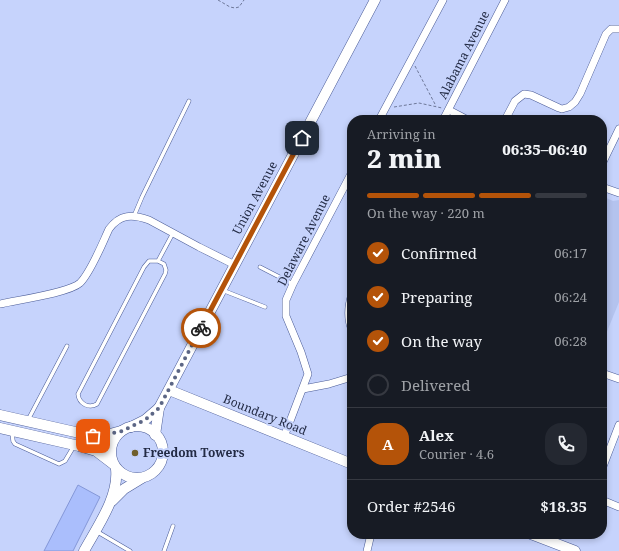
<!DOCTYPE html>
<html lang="en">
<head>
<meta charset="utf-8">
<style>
	:root { --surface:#171b24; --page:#242831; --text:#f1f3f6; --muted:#9ea1a6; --line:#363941; --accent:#b45309 }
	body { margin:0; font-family:"Noto Serif",serif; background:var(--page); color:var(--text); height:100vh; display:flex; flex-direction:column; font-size:15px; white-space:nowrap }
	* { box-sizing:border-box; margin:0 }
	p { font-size:13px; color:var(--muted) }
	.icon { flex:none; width:22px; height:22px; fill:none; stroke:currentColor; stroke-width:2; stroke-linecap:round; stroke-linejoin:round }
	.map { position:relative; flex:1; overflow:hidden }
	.details { position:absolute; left:347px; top:115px; width:260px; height:424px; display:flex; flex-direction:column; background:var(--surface); border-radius:16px; box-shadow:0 2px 6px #0003 }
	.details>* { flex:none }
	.pin { position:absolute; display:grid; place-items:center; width:34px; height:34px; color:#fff; margin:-17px; border-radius:8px; box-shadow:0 2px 6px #0006 }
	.courier { position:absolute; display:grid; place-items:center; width:40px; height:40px; margin:-20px; border:3px solid #b45309; border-radius:50%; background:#fff; color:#222; box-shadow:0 1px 5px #0007 }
	.head em { font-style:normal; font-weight:800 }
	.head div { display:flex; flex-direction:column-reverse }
	.head { display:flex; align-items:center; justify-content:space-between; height:68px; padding:0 20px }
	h1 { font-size:26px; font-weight:800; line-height:30px }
	.bar { display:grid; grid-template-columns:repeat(4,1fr); gap:6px 4px; align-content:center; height:48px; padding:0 20px }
	.bar i { height:5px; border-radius:3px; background:var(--line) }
	.bar .current { background:var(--accent) }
	.bar p { grid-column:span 4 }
	.line { display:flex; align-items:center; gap:10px; padding:0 20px; border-top:1px solid var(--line) }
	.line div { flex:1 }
	.round { display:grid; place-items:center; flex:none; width:42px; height:42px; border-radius:16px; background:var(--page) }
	ol { padding:0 20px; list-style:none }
	li { display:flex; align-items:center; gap:12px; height:44px }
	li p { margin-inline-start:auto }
	li .icon { padding:4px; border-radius:50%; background:var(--accent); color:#fff; stroke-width:4 }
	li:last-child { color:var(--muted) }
	li i { width:22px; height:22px; border:2px solid var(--line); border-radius:50% }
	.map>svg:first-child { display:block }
</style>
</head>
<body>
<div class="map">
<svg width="619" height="551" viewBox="0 0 619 551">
	<rect width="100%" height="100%" fill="#c6d3fc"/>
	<polygon fill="#b4c3ee" points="602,196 613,201 619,200 619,302 602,344"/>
	<polygon fill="#aabefc" stroke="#8497d7" points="78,485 100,497 73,551 44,551"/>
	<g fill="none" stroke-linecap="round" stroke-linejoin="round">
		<defs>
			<g id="lane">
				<polyline points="134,216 142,197 189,101"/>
				<path d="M 158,261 L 149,261 L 144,267 L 78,394 C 79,404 89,409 97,404 L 165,274 L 166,270 L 164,264 L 158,261 L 173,233"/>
				<polyline points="260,267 293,284"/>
				<polyline points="222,290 265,307"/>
				<polyline points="28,420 67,346"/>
				<polyline points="12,432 13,441 15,444 59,464 65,461 74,446"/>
				<polyline points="96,531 130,551"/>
				<polyline points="164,551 173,526"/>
			</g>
			<g id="street">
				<polyline points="449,110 468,120"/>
				<polyline points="379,120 443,0"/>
				<polyline points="443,120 505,0"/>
				<polyline points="505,120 515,101 524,94 531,95 559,108 562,109 569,107 575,102 580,94 606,34 611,29 619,29"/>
				<polyline points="602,164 619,129"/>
				<polyline points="602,187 619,193"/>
				<path d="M 352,294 C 348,306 347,318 352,330"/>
				<path d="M 0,304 C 17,300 69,293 80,283 C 91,272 102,244 109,229 C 120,214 132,214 149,220 L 199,247 L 235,265"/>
				<polyline points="602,373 619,379"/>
				<polyline points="303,389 329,384 352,377"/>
				<polyline points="284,437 308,374 301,352 286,316 286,300 293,284 352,172"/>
				<polyline points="602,469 619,425"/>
				<polyline points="602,500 619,507"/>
				<polyline points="367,551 371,534"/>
			</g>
			<g id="secondary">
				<polyline points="169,390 352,464"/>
				<polyline points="0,415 93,436 99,437 121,431"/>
				<circle cx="137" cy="452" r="26"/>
				<polyline points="131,427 145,420 159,408"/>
				<polyline points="0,428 79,446 96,451 113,464"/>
				<polyline points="155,435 159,408 375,0"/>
				<polyline points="112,501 124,489 142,478"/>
				<polyline points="531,534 575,551"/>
				<path d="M 84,551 C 97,527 119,497 116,469"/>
			</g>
		</defs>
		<use href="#lane" stroke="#4b5c97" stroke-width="4.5"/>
		<use href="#street" stroke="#4b5c97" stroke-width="8"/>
		<use href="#secondary" stroke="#4b5c97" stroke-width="11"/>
		<g stroke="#6e7899" stroke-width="1" stroke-dasharray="3 2" stroke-linecap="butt">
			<polyline points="218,0 230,7 235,8 239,7 244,0"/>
			<polyline points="415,66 436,106"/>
			<polyline points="394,107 419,103 442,108"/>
		</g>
		<use href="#lane" stroke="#fff" stroke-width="3.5"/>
		<use href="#street" stroke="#fff" stroke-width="7"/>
		<use href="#secondary" stroke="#fff" stroke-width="10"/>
	</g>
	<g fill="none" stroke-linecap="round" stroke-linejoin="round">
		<polyline stroke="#5c6685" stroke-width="4" stroke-dasharray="0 7.2" points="93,436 99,436 122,431 145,420 159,408 201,328"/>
		<polyline stroke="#b45309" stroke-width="5" points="201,328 302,138"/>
	</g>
	<circle fill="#705f2d" stroke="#c6d3fc" stroke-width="1.5" cx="135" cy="453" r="4"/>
	<g text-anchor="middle" stroke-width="4" stroke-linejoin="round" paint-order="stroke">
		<g font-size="12" fill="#232b45" stroke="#c6d3fc">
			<text transform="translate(464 55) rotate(-63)" y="4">Alabama Avenue</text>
			<text transform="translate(255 198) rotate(-62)" y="4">Union Avenue</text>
			<text transform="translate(304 240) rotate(-63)" y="4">Delaware Avenue</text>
			<text transform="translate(265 415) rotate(22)" y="4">Boundary Road</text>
		</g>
		<g font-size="12" font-weight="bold" fill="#232b45" stroke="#c6d3fc" text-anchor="start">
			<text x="143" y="457">Freedom Towers</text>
		</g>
	</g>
</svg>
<div class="pin" style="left:93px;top:436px;background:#ea580c"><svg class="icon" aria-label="bag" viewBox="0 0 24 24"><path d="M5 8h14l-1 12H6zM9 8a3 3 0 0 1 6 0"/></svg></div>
<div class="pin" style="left:302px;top:138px;background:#1f2937"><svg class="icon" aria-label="home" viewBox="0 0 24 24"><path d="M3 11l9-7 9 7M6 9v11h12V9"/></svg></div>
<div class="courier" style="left:201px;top:328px"><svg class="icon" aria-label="bike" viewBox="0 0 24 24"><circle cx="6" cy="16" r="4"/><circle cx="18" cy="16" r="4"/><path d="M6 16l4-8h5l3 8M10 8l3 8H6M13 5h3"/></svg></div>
<section class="details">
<div class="head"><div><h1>2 min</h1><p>Arriving in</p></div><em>06:35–06:40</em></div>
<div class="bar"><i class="current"></i><i class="current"></i><i class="current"></i><i></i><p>On the way · 220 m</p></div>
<ol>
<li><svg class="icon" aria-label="check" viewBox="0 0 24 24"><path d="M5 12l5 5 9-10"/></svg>Confirmed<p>06:17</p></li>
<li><svg class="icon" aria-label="check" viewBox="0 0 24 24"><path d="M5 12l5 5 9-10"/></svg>Preparing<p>06:24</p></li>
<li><svg class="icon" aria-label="check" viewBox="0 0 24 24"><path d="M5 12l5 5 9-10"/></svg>On the way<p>06:28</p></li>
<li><i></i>Delivered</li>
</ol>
<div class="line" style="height:72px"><b class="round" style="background:var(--accent);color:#fff">A</b><div><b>Alex</b><p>Courier · 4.6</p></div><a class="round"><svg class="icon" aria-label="phone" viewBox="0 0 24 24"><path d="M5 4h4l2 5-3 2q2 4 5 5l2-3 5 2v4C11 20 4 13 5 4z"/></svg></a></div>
<div class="line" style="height:52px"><div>Order #2546</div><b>$18.35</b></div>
</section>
</div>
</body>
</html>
